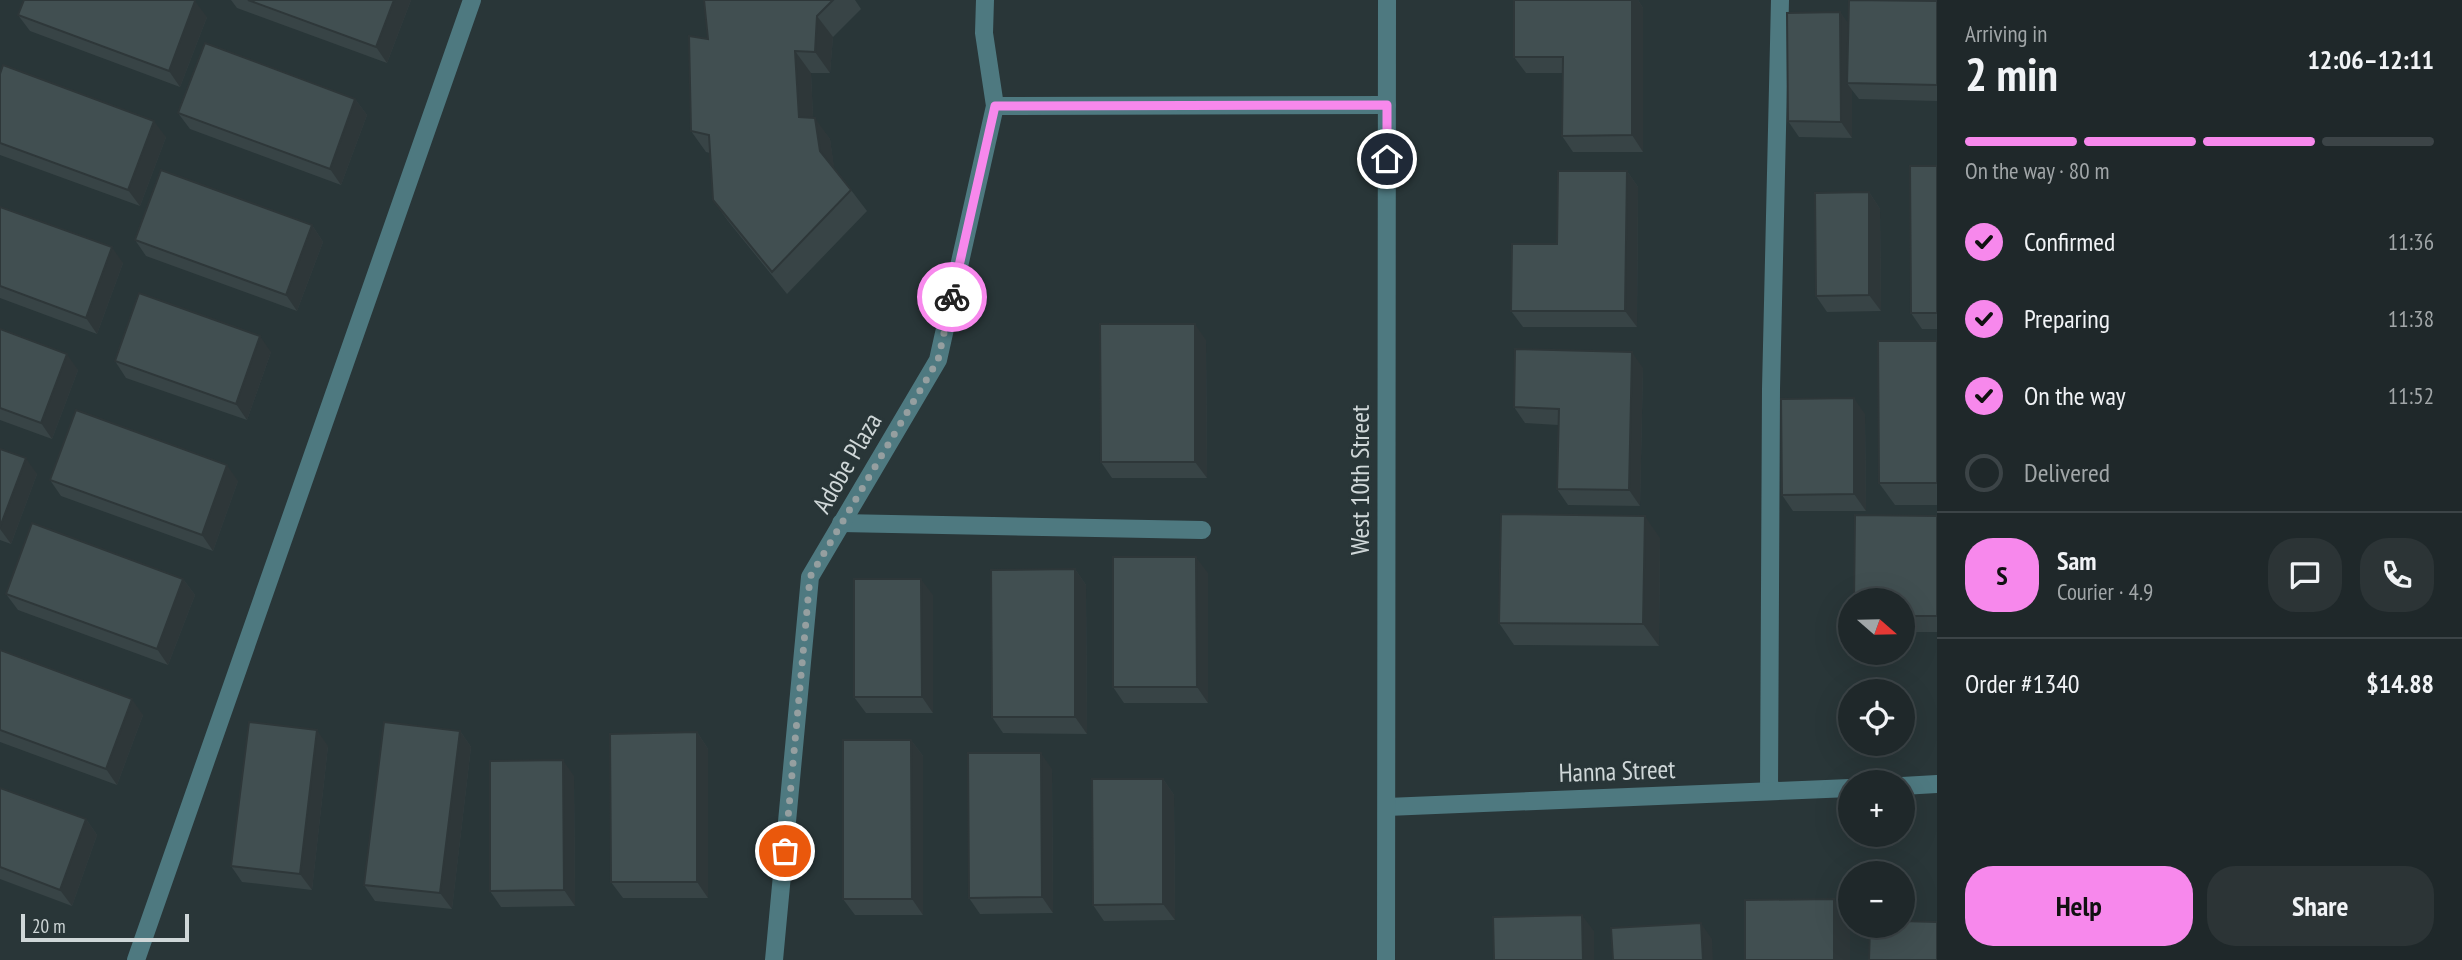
<!DOCTYPE html>
<html lang="en">
<head>
<meta charset="utf-8">
<style>
	:root { --surface:#1f282a; --page:#2c3436; --text:#f1f3f6; --muted:#a1a6a8; --line:#3c4447; --accent:#f788ec }
	body { margin:0; font-family:"PT Sans Narrow",sans-serif; background:var(--page); color:var(--text); height:100vh; display:flex; flex-direction:column; font-size:26px; white-space:nowrap }
	* { box-sizing:border-box; margin:0 }
	p { font-size:23px; color:var(--muted) }
	.icon { flex:none; width:38px; height:38px; fill:none; stroke:currentColor; stroke-width:2; stroke-linecap:round; stroke-linejoin:round }
	.map { position:relative; flex:1; overflow:hidden }
	.drawer { display:flex; flex-direction:column; background:var(--surface); width:525px }
	.drawer>* { flex:none }
	.needle { width:46px; rotate:110deg }
	.tools { position:absolute; left:1838px; top:588px; display:grid; gap:14px }
	.tools a { display:grid; place-items:center; width:77px; height:77px; border-radius:50%; background:var(--surface); box-shadow:0 7px 28px #0002,0 0 0 2px var(--line); font-size:35px }
	.scale { position:absolute; left:21px; bottom:18px; width:168px; box-sizing:border-box; padding-left:7px; border:4px solid #cfd7d8; border-top:0; font-size:19px; line-height:24px; white-space:nowrap; color:#cfd7d8; -webkit-text-stroke:5px #293638; paint-order:stroke }
	.pin { position:absolute; display:grid; place-items:center; width:60px; height:60px; color:#fff; margin:-30px; border:4px solid #fff; border-radius:50%; box-shadow:0 2px 7px #0007 }
	.courier { position:absolute; display:grid; place-items:center; width:70px; height:70px; margin:-35px; border:5px solid #f788ec; border-radius:50%; background:#fff; color:#222; box-shadow:0 2px 9px #0007 }
	.headline em { font-style:normal; font-weight:700 }
	.headline div { display:flex; flex-direction:column-reverse }
	.headline { display:flex; align-items:center; justify-content:space-between; height:119px; padding:0 28px }
	h1 { font-size:46px; font-weight:700; line-height:52px }
	.bar { display:grid; grid-template-columns:repeat(4,1fr); gap:10px 7px; align-content:center; height:84px; padding:0 28px }
	.bar i { height:9px; border-radius:5px; background:var(--line) }
	.bar .current { background:var(--accent) }
	.bar p { grid-column:span 4 }
	.line { display:flex; align-items:center; gap:18px; padding:0 28px; border-top:2px solid var(--line) }
	.line div { flex:1 }
	.round { display:grid; place-items:center; flex:none; width:74px; height:74px; border-radius:28px; background:var(--page) }
	ol { padding:0 28px; list-style:none }
	li { display:flex; align-items:center; gap:21px; height:77px }
	li p { margin-inline-start:auto }
	li .icon { padding:7px; border-radius:50%; background:var(--accent); color:#111; stroke-width:4 }
	li:last-child { color:var(--muted) }
	li i { width:38px; height:38px; border:4px solid var(--line); border-radius:50% }
	.button { display:flex; gap:14px; margin-top:auto; padding:14px 28px }
	.button a { flex:1; height:80px; border-radius:28px; background:var(--accent); color:#111; font-size:28px; font-weight:700; line-height:80px; text-align:center }
	.button a+a { background:var(--page); color:var(--text) }
	main { display:flex; flex:1; min-height:0 }
	.map>svg:first-child { display:block }
</style>
</head>
<body>
<main>
<div class="map">
<svg width="1937" height="960" viewBox="0 0 1937 960">
	<rect width="100%" height="100%" fill="#293638"/>
	<g fill="none" stroke-linecap="round" stroke-linejoin="round">
		<g stroke="#4e7980" stroke-width="18">
			<polyline points="995,106 1387,105"/>
			<polyline points="841,523 1202,530"/>
			<polyline points="1902,786 1937,784"/>
			<polyline points="1769,791 1771,389 1780,0"/>
			<polyline points="1387,807 1850,788"/>
			<polyline points="136,960 472,0"/>
			<polyline points="774,960 810,577 938,360 995,106 984,33 985,0"/>
			<polyline points="1386,960 1387,0"/>
		</g>
	</g>
	<g fill="#384446">
		<polygon points="231,0 411,0 387,63 237,8"/>
		<polygon points="704,0 855,0 861,9 833,37 830,73 811,73 813,118 830,139 834,169 851,190 867,211 787,294 728,221 713,200 710,153 706,152 691,131 708,39"/>
		<polygon points="1514,0 1638,0 1643,8 1643,152 1573,152 1562,136 1563,73 1526,73 1514,57"/>
		<polygon points="1937,1 1937,101 1859,99 1852,90 1852,138 1799,137 1788,121 1840,12 1848,24"/>
		<polygon points="18,15 207,17 180,87 30,31"/>
		<polygon points="0,74 166,137 140,206 0,155"/>
		<polygon points="355,99 367,115 341,185 190,129 178,113"/>
		<polygon points="1937,166 1937,329 1922,329 1911,313"/>
		<polygon points="1627,171 1638,187 1637,327 1523,327 1511,311 1557,244"/>
		<polygon points="1869,192 1880,209 1881,311 1827,312 1816,296"/>
		<polygon points="0,207 123,263 97,334 0,298"/>
		<polygon points="312,225 323,242 297,311 146,256 135,240"/>
		<polygon points="0,329 78,370 52,439 0,420"/>
		<polygon points="1206,340 1207,478 1112,478 1101,462"/>
		<polygon points="1937,341 1937,505 1895,505 1879,483"/>
		<polygon points="271,352 247,420 126,378 115,361"/>
		<polygon points="1643,368 1640,506 1568,505 1557,489 1558,425 1525,423 1514,407"/>
		<polygon points="1865,414 1866,511 1793,511 1782,495"/>
		<polygon points="0,449 37,474 11,544 0,540"/>
		<polygon points="50,480 238,481 213,551 61,496"/>
		<polygon points="1937,516 1937,632 1902,632 1902,600"/>
		<polygon points="1660,538 1659,646 1514,645 1499,623"/>
		<polygon points="1075,569 1086,585 1087,734 1003,733 992,717"/>
		<polygon points="1208,573 1208,703 1124,703 1113,687"/>
		<polygon points="183,579 195,595 168,665 18,610 6,594"/>
		<polygon points="933,595 933,713 866,713 854,697"/>
		<polygon points="0,650 143,715 117,785 0,742"/>
		<polygon points="460,731 471,747 452,909 375,901 364,885"/>
		<polygon points="697,732 708,749 708,898 623,898 611,882"/>
		<polygon points="911,740 923,756 923,915 855,915 843,899"/>
		<polygon points="328,746 312,890 242,882 231,866"/>
		<polygon points="1052,769 1053,913 980,914 969,898"/>
		<polygon points="574,776 575,906 501,907 490,891"/>
		<polygon points="1163,779 1174,795 1175,920 1104,921 1093,905"/>
		<polygon points="0,788 86,819 97,835 72,906 0,879"/>
	</g>
	<g fill="#2e3739">
		<polygon points="394,0 411,0 387,63 376,47"/>
		<polygon points="1632,0 1638,0 1643,8 1643,152 1632,135"/>
		<polygon points="195,1 207,17 180,87 169,71"/>
		<polygon points="1840,12 1852,28 1847,83 1852,90 1852,138 1841,122"/>
		<polygon points="817,16 833,37 830,73 815,52"/>
		<polygon points="795,51 811,73 814,139 799,117"/>
		<polygon points="355,99 367,115 341,185 330,169"/>
		<polygon points="815,118 830,139 835,173 820,151"/>
		<polygon points="154,121 166,137 140,206 128,190"/>
		<polygon points="1627,171 1638,187 1637,327 1625,311"/>
		<polygon points="1869,192 1880,209 1881,311 1869,295"/>
		<polygon points="312,225 323,242 297,311 286,295"/>
		<polygon points="112,247 123,263 97,334 86,318"/>
		<polygon points="1195,324 1206,340 1207,478 1195,462"/>
		<polygon points="260,336 271,352 247,420 236,404"/>
		<polygon points="1632,352 1643,368 1640,506 1629,490"/>
		<polygon points="67,354 78,370 52,439 41,423"/>
		<polygon points="1854,398 1865,414 1866,511 1854,494"/>
		<polygon points="26,458 37,474 11,544 0,529 0,527"/>
		<polygon points="227,465 238,481 213,551 202,535"/>
		<polygon points="1645,516 1660,538 1659,646 1643,624"/>
		<polygon points="1196,557 1208,573 1208,703 1197,687"/>
		<polygon points="1075,569 1086,585 1087,734 1075,717"/>
		<polygon points="183,579 195,595 168,665 157,649"/>
		<polygon points="921,579 933,595 933,713 922,697"/>
		<polygon points="132,699 143,715 117,785 106,769"/>
		<polygon points="317,730 328,746 312,890 300,874"/>
		<polygon points="460,731 471,747 452,909 440,893"/>
		<polygon points="697,732 708,749 708,898 697,882"/>
		<polygon points="911,740 923,756 923,915 912,899"/>
		<polygon points="1041,753 1052,769 1053,913 1042,897"/>
		<polygon points="563,760 574,776 575,906 564,890"/>
		<polygon points="1163,779 1174,795 1175,920 1163,904"/>
		<polygon points="86,819 97,835 72,906 60,890"/>
		<polygon points="1834,899 1850,920 1850,960 1834,960"/>
		<polygon points="1582,915 1594,931 1594,960 1583,960"/>
		<polygon points="1701,923 1712,939 1713,960 1703,960"/>
	</g>
	<g fill="#414f51" stroke="#2e3739" stroke-width="2">
		<polygon points="24,0 194,0 195,1 169,71 18,15"/>
		<polygon points="248,0 394,0 376,47"/>
		<polygon points="704,0 833,0 817,16 815,52 795,51 799,117 815,118 820,151 851,190 772,272 713,200 709,135 691,131 689,36 708,39"/>
		<polygon points="1514,0 1632,0 1632,135 1562,136 1563,57 1514,57"/>
		<polygon points="1849,0 1937,1 1937,85 1847,83"/>
		<polygon points="1840,12 1841,122 1788,121 1787,13"/>
		<polygon points="205,43 355,99 330,169 178,113"/>
		<polygon points="3,65 154,121 128,190 0,143 0,74"/>
		<polygon points="1910,166 1937,166 1937,313 1911,313"/>
		<polygon points="161,170 312,225 286,295 135,240"/>
		<polygon points="1558,171 1627,171 1625,311 1511,311 1512,244 1557,244"/>
		<polygon points="1869,192 1869,295 1816,296 1815,193"/>
		<polygon points="0,207 112,247 86,318 0,286"/>
		<polygon points="139,293 260,336 236,404 115,361"/>
		<polygon points="1100,324 1195,324 1195,462 1101,462"/>
		<polygon points="0,329 67,354 41,423 0,408"/>
		<polygon points="1878,341 1937,341 1937,483 1879,483"/>
		<polygon points="1515,349 1632,352 1629,490 1557,489 1559,409 1514,407"/>
		<polygon points="1854,398 1854,494 1782,495 1781,399"/>
		<polygon points="76,410 227,465 202,535 50,480"/>
		<polygon points="0,449 26,458 0,527"/>
		<polygon points="1501,514 1645,516 1643,624 1499,623"/>
		<polygon points="1855,515 1937,516 1937,616 1902,616 1902,600 1854,600"/>
		<polygon points="32,523 183,579 157,649 6,594"/>
		<polygon points="1113,557 1196,557 1197,687 1113,687"/>
		<polygon points="1075,569 1075,717 992,717 991,570"/>
		<polygon points="854,579 921,579 922,697 854,697"/>
		<polygon points="0,650 132,699 106,769 0,730"/>
		<polygon points="249,722 317,730 300,874 231,866"/>
		<polygon points="384,722 460,731 440,893 364,885"/>
		<polygon points="697,732 697,882 611,882 610,734"/>
		<polygon points="843,740 911,740 912,899 843,899"/>
		<polygon points="968,753 1041,753 1042,897 969,898"/>
		<polygon points="563,760 564,890 490,891 490,761"/>
		<polygon points="1092,779 1163,779 1163,904 1093,905"/>
		<polygon points="0,788 86,819 60,890 0,867"/>
		<polygon points="1834,899 1834,960 1745,960 1745,900"/>
		<polygon points="1582,915 1583,960 1494,960 1493,917"/>
		<polygon points="1902,921 1937,922 1937,960 1869,960 1870,926 1902,926"/>
		<polygon points="1701,923 1703,960 1613,960 1611,928"/>
	</g>
	<g fill="none" stroke-linecap="round" stroke-linejoin="round">
		<polyline stroke="#959fa0" stroke-width="7" stroke-dasharray="0 12.6" points="785,851 810,577 938,360 952,297"/>
		<polyline stroke="#f788ec" stroke-width="9" points="952,297 995,106 1387,105 1387,159"/>
	</g>
	<g text-anchor="middle" stroke-width="6" stroke-linejoin="round" paint-order="stroke">
		<g font-size="26" fill="#cfd7d8" stroke="#293638">
			<text transform="translate(847 463) rotate(-60)" y="9">Adobe Plaza</text>
			<text transform="translate(1360 480) rotate(-90)" y="9">West 10th Street</text>
			<text transform="translate(1617 771) rotate(-2)" y="9">Hanna Street</text>
		</g>
	</g>
</svg>
<div class="tools">
<a><svg class="needle" viewBox="-14 -14 28 28"><path d="M0-13l5 13h-10z" fill="#e53935"/><path d="M0 13l5-13h-10z" fill="#a1a6a8"/></svg></a>
<a><svg class="icon" aria-label="locate" viewBox="0 0 24 24"><circle cx="12" cy="12" r="6"/><path d="M12 2v4M12 18v4M2 12h4M18 12h4"/></svg></a>
<a>+</a>
<a>−</a>
</div>
<div class="scale">20 m</div>
<div class="pin" style="left:785px;top:851px;background:#ea580c"><svg class="icon" aria-label="bag" viewBox="0 0 24 24"><path d="M5 8h14l-1 12H6zM9 8a3 3 0 0 1 6 0"/></svg></div>
<div class="pin" style="left:1387px;top:159px;background:#1f2937"><svg class="icon" aria-label="home" viewBox="0 0 24 24"><path d="M3 11l9-7 9 7M6 9v11h12V9"/></svg></div>
<div class="courier" style="left:952px;top:297px"><svg class="icon" aria-label="bike" viewBox="0 0 24 24"><circle cx="6" cy="16" r="4"/><circle cx="18" cy="16" r="4"/><path d="M6 16l4-8h5l3 8M10 8l3 8H6M13 5h3"/></svg></div>
</div>
<section class="drawer">
<div class="headline"><div><h1>2 min</h1><p>Arriving in</p></div><em>12:06–12:11</em></div>
<div class="bar"><i class="current"></i><i class="current"></i><i class="current"></i><i></i><p>On the way · 80 m</p></div>
<ol>
<li><svg class="icon" aria-label="check" viewBox="0 0 24 24"><path d="M5 12l5 5 9-10"/></svg>Confirmed<p>11:36</p></li>
<li><svg class="icon" aria-label="check" viewBox="0 0 24 24"><path d="M5 12l5 5 9-10"/></svg>Preparing<p>11:38</p></li>
<li><svg class="icon" aria-label="check" viewBox="0 0 24 24"><path d="M5 12l5 5 9-10"/></svg>On the way<p>11:52</p></li>
<li><i></i>Delivered</li>
</ol>
<div class="line" style="height:126px"><b class="round" style="background:var(--accent);color:#111">S</b><div><b>Sam</b><p>Courier · 4.9</p></div><a class="round"><svg class="icon" aria-label="chat" viewBox="0 0 24 24"><path d="M4 5h16v11H9l-5 4z"/></svg></a><a class="round"><svg class="icon" aria-label="phone" viewBox="0 0 24 24"><path d="M5 4h4l2 5-3 2q2 4 5 5l2-3 5 2v4C11 20 4 13 5 4z"/></svg></a></div>
<div class="line" style="height:91px"><div>Order #1340</div><b>$14.88</b></div>
<div class="button"><a>Help</a><a>Share</a></div>
</section>
</main>
</body>
</html>
